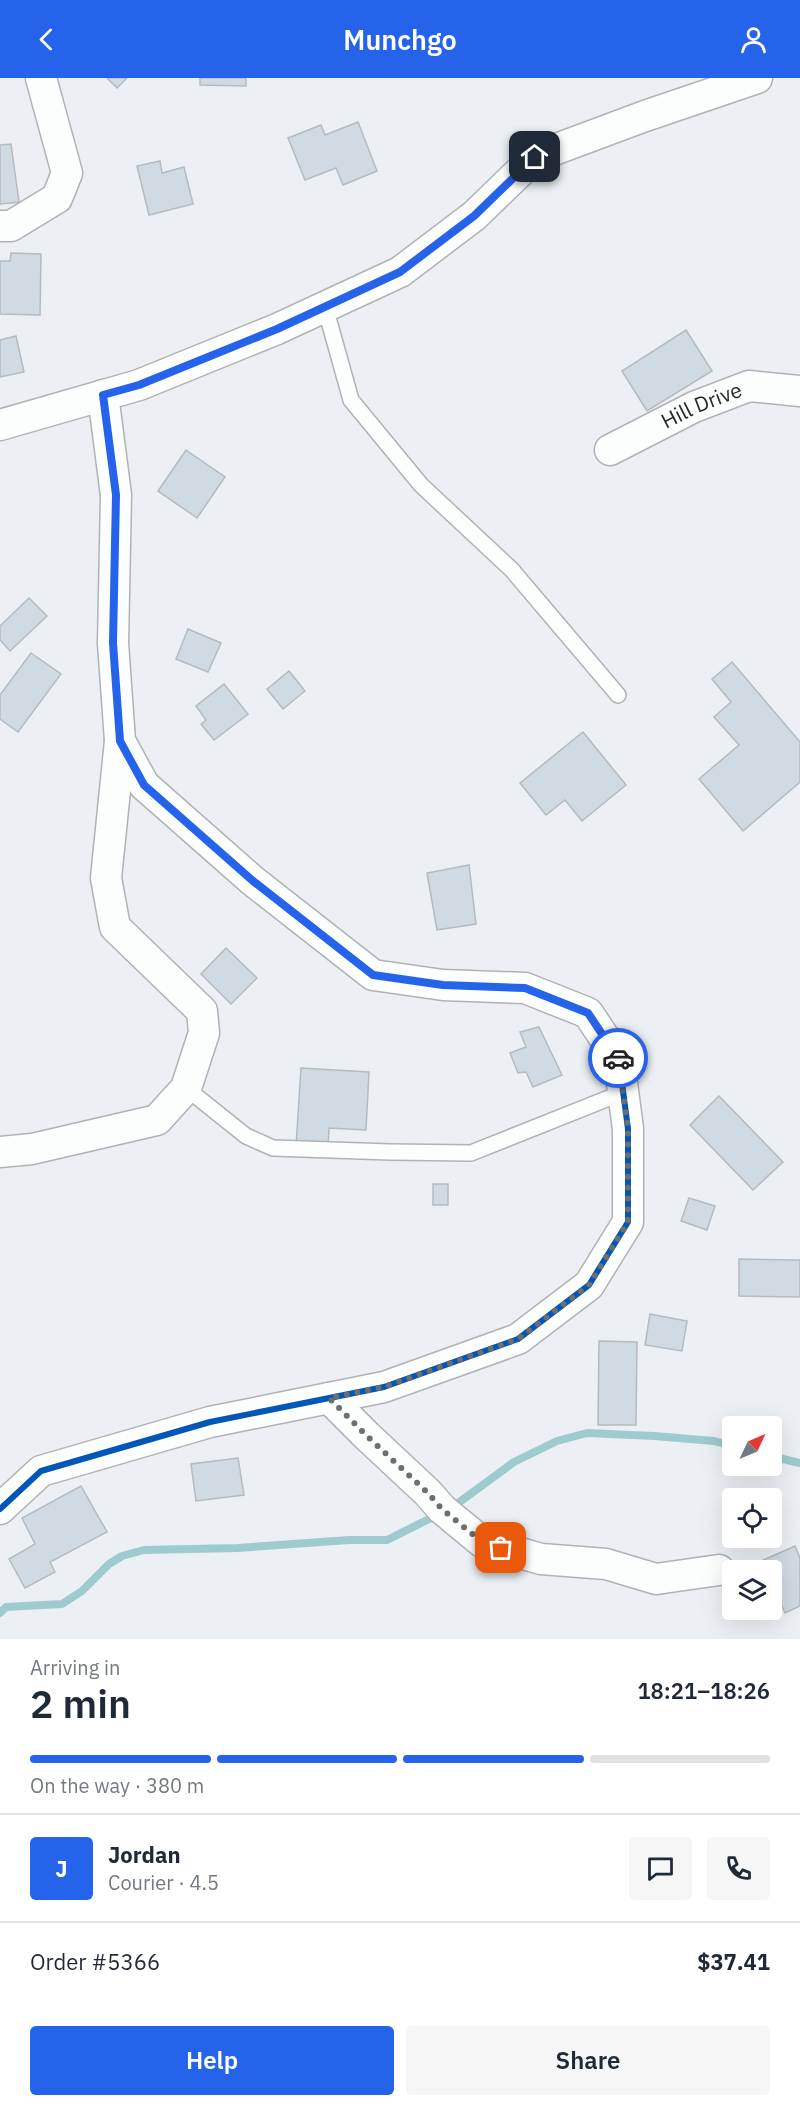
<!DOCTYPE html>
<html lang="en">
<head>
<meta charset="utf-8">
<style>
	:root { --surface:#fff; --page:#f6f6f7; --text:#1f2937; --muted:#747a83; --line:#e0e1e3; --accent:#2563eb }
	body { margin:0; font-family:"IBM Plex Sans",sans-serif; background:var(--page); color:var(--text); height:100vh; display:flex; flex-direction:column; font-size:22px; white-space:nowrap }
	* { box-sizing:border-box; margin:0 }
	p { font-size:20px; color:var(--muted) }
	.icon { flex:none; width:33px; height:33px; fill:none; stroke:currentColor; stroke-width:2; stroke-linecap:round; stroke-linejoin:round }
	.map { position:relative; height:1561px; overflow:hidden }
	.sheet { display:flex; flex-direction:column; background:var(--surface); flex:1 }
	.sheet>* { flex:none }
	.needle { width:39px; rotate:46deg }
	.fabs { position:absolute; left:722px; top:1338px; display:grid; gap:12px }
	.fabs a { display:grid; place-items:center; width:60px; height:60px; border-radius:6px; background:var(--surface); box-shadow:0 6px 24px #0002; font-size:30px }
	.pin { position:absolute; display:grid; place-items:center; width:51px; height:51px; color:#fff; margin:-26px; border-radius:12px; box-shadow:0 3px 9px #0006 }
	.courier { position:absolute; display:grid; place-items:center; width:60px; height:60px; margin:-30px; border:4px solid #2563eb; border-radius:50%; background:#fff; color:#222; box-shadow:0 2px 8px #0007 }
	.summary em { font-style:normal; font-weight:600 }
	.summary div { display:flex; flex-direction:column-reverse }
	.summary { display:flex; align-items:center; justify-content:space-between; height:102px; padding:0 30px }
	h1 { font-size:39px; font-weight:600; line-height:45px }
	.bar { display:grid; grid-template-columns:repeat(4,1fr); gap:9px 6px; align-content:center; height:72px; padding:0 30px }
	.bar i { height:8px; border-radius:4px; background:var(--line) }
	.bar .selected { background:var(--accent) }
	.bar p { grid-column:span 4 }
	.line { display:flex; align-items:center; gap:15px; padding:0 30px; border-top:2px solid var(--line) }
	.line div { flex:1 }
	.round { display:grid; place-items:center; flex:none; width:63px; height:63px; border-radius:6px; background:var(--page) }
	.primary-button { display:flex; gap:12px; margin-top:auto; padding:12px 30px }
	.primary-button a { flex:1; height:69px; border-radius:6px; background:var(--accent); color:#fff; font-size:24px; font-weight:600; line-height:69px; text-align:center }
	.primary-button a+a { background:var(--page); color:var(--text) }
	header { display:flex; justify-content:space-between; align-items:center; height:78px; padding:0 30px; background:var(--accent); color:#fff; font-size:27px; font-weight:600 }
	.map>svg:first-child { display:block }
</style>
</head>
<body>
<header><svg class="icon" aria-label="back" viewBox="0 0 24 24"><path d="M15 5l-7 7 7 7"/></svg>Munchgo<svg class="icon" aria-label="person" viewBox="0 0 24 24"><circle cx="12" cy="8" r="4"/><path d="M4 21q1-7 8-7t8 7"/></svg></header>
<div class="map">
<svg width="800" height="1561" viewBox="0 0 800 1561">
	<rect width="100%" height="100%" fill="#ecf0f4"/>
	<g fill="none" stroke-linecap="round" stroke-linejoin="round">
		<g stroke="#9ecbcd" stroke-width="8">
			<polyline points="771,1378 800,1385"/>
			<polyline points="450,1431 514,1384 557,1363 587,1355 654,1358 714,1363 732,1368"/>
			<polyline points="0,1535 6,1529 62,1526 82,1513 109,1486 122,1478 144,1472 238,1470 349,1462 387,1462 439,1436"/>
		</g>
	</g>
	<g fill="#d0dae2" stroke="#b7babd" stroke-width="1.5">
		<polygon points="107,0 127,0 117,10"/>
		<polygon points="200,0 246,0 246,8 200,7"/>
		<polygon points="358,44 377,93 343,107 336,90 305,102 288,60 321,47 325,57"/>
		<polygon points="11,66 19,124 0,126 0,67"/>
		<polygon points="160,83 162,95 184,89 193,126 149,137 137,88"/>
		<polygon points="11,175 41,176 40,237 0,236 0,183 10,183"/>
		<polygon points="686,252 712,293 647,333 622,293"/>
		<polygon points="16,258 24,294 0,299 0,262"/>
		<polygon points="186,372 225,399 197,440 158,413"/>
		<polygon points="29,520 47,538 10,573 0,562 0,548"/>
		<polygon points="188,551 221,565 208,594 176,581"/>
		<polygon points="31,575 61,596 18,654 0,641 0,617"/>
		<polygon points="732,584 800,664 800,704 743,753 699,701 739,667 714,639 731,624 712,601"/>
		<polygon points="289,593 305,613 283,631 267,611"/>
		<polygon points="224,606 248,636 214,662 201,646 206,642 196,628"/>
		<polygon points="583,654 626,707 582,743 565,722 546,737 520,705"/>
		<polygon points="469,787 476,846 437,852 427,795"/>
		<polygon points="226,870 257,900 231,926 201,896"/>
		<polygon points="539,949 562,997 533,1009 526,994 518,995 510,975 526,969 520,954"/>
		<polygon points="301,990 369,994 366,1052 329,1050 328,1070 296,1068"/>
		<polygon points="719,1018 783,1084 753,1112 690,1047"/>
		<rect x="433" y="1106" width="15" height="21"/>
		<polygon points="689,1120 715,1128 707,1152 681,1143"/>
		<polygon points="739,1181 800,1182 800,1219 739,1218"/>
		<polygon points="650,1236 687,1243 682,1273 645,1267"/>
		<polygon points="599,1263 637,1264 636,1347 598,1347"/>
		<polygon points="238,1380 244,1417 196,1423 191,1386"/>
		<polygon points="81,1408 107,1454 50,1484 55,1494 25,1510 9,1481 35,1466 22,1440"/>
		<polygon points="795,1468 800,1480 800,1528 785,1535 774,1510 771,1512 771,1492 752,1492 750,1488"/>
	</g>
	<g fill="none" stroke-linecap="round" stroke-linejoin="round">
		<defs>
			<g id="lane">
				<polyline points="325,229 351,322 421,407 512,492 618,617"/>
				<polyline points="186,1010 246,1058 273,1070 390,1074 471,1075 624,1014"/>
			</g>
			<g id="street">
				<polyline points="0,148 11,148 57,120 67,95 41,0"/>
				<polyline points="0,347 139,307 277,251 400,194 474,138 535,79 645,38 757,0"/>
				<path id="s1" d="M 610,372 L 694,329 L 749,308 L 800,313"/>
				<polyline points="0,1074 32,1071 157,1042 186,1010 204,955 202,933 115,849 106,800 120,663"/>
				<polyline points="329,1320 367,1358 428,1415 442,1431 482,1464 541,1481 606,1486 656,1501 719,1492"/>
				<polyline points="0,1431 41,1393 210,1344 384,1309 518,1261 589,1207 628,1144 628,1051 619,982 588,935 525,910 443,907 373,897 253,803 144,707 120,663 113,565 116,417 103,317"/>
			</g>
		</defs>
		<use href="#lane" stroke="#b0b2b5" stroke-width="18"/>
		<use href="#street" stroke="#b0b2b5" stroke-width="33"/>
		<use href="#lane" stroke="#fcfdfd" stroke-width="15"/>
		<use href="#street" stroke="#fcfdfd" stroke-width="30"/>
		<defs>
			<polyline id="cycleway" points="0,1431 41,1393 210,1344 384,1309 518,1261 589,1207 628,1144 628,1051 619,982 588,935 525,910 443,907 373,897 253,803 144,707 120,663 113,565 116,417 103,317"/>
		</defs>
		<use href="#cycleway" stroke="#fff" stroke-width="10"/>
		<use href="#cycleway" stroke="#0057b8" stroke-width="6"/>
	</g>
	<g fill="none" stroke-linecap="round" stroke-linejoin="round">
		<polyline stroke="#6b6f71" stroke-width="6" stroke-dasharray="0 10.8" points="501,1470 482,1464 442,1431 428,1415 367,1358 329,1320 384,1309 518,1261 589,1207 628,1144 628,1051 618,980"/>
		<polyline stroke="#2563eb" stroke-width="8" points="535,79 474,138 400,194 277,251 139,307 103,317 116,417 113,565 120,663 144,707 253,803 373,897 443,907 525,910 588,935 618,980"/>
	</g>
	<g text-anchor="middle" stroke-width="4.5" stroke-linejoin="round" paint-order="stroke">
		<g font-size="21" fill="#26292b" stroke="#fff">
			<text dy="7" stroke="none"><textPath href="#s1" startOffset="102">Hill Drive</textPath></text>
		</g>
	</g>
</svg>
<div class="fabs">
<a><svg class="needle" viewBox="-14 -14 28 28"><path d="M0-13l5 13h-10z" fill="#e53935"/><path d="M0 13l5-13h-10z" fill="#747a83"/></svg></a>
<a><svg class="icon" aria-label="locate" viewBox="0 0 24 24"><circle cx="12" cy="12" r="6"/><path d="M12 2v4M12 18v4M2 12h4M18 12h4"/></svg></a>
<a><svg class="icon" aria-label="layers" viewBox="0 0 24 24"><path d="M12 4l9 5-9 5-9-5zM3 14l9 5 9-5"/></svg></a>
</div>
<div class="pin" style="left:501px;top:1470px;background:#ea580c"><svg class="icon" aria-label="bag" viewBox="0 0 24 24"><path d="M5 8h14l-1 12H6zM9 8a3 3 0 0 1 6 0"/></svg></div>
<div class="pin" style="left:535px;top:79px;background:#1f2937"><svg class="icon" aria-label="home" viewBox="0 0 24 24"><path d="M3 11l9-7 9 7M6 9v11h12V9"/></svg></div>
<div class="courier" style="left:618px;top:980px"><svg class="icon" aria-label="car" viewBox="0 0 24 24"><path d="M5 17H2v-5l4-1 3-4h7l3 4 3 1v5h-3M9 17h6M6 11h13"/><circle cx="7" cy="17" r="2"/><circle cx="17" cy="17" r="2"/></svg></div>
</div>
<section class="sheet">
<div class="summary"><div><h1>2 min</h1><p>Arriving in</p></div><em>18:21–18:26</em></div>
<div class="bar"><i class="selected"></i><i class="selected"></i><i class="selected"></i><i></i><p>On the way · 380 m</p></div>
<div class="line" style="height:108px"><b class="round" style="background:var(--accent);color:#fff">J</b><div><b>Jordan</b><p>Courier · 4.5</p></div><a class="round"><svg class="icon" aria-label="chat" viewBox="0 0 24 24"><path d="M4 5h16v11H9l-5 4z"/></svg></a><a class="round"><svg class="icon" aria-label="phone" viewBox="0 0 24 24"><path d="M5 4h4l2 5-3 2q2 4 5 5l2-3 5 2v4C11 20 4 13 5 4z"/></svg></a></div>
<div class="line" style="height:78px"><div>Order #5366</div><b>$37.41</b></div>
<div class="primary-button"><a>Help</a><a>Share</a></div>
</section>
</body>
</html>
